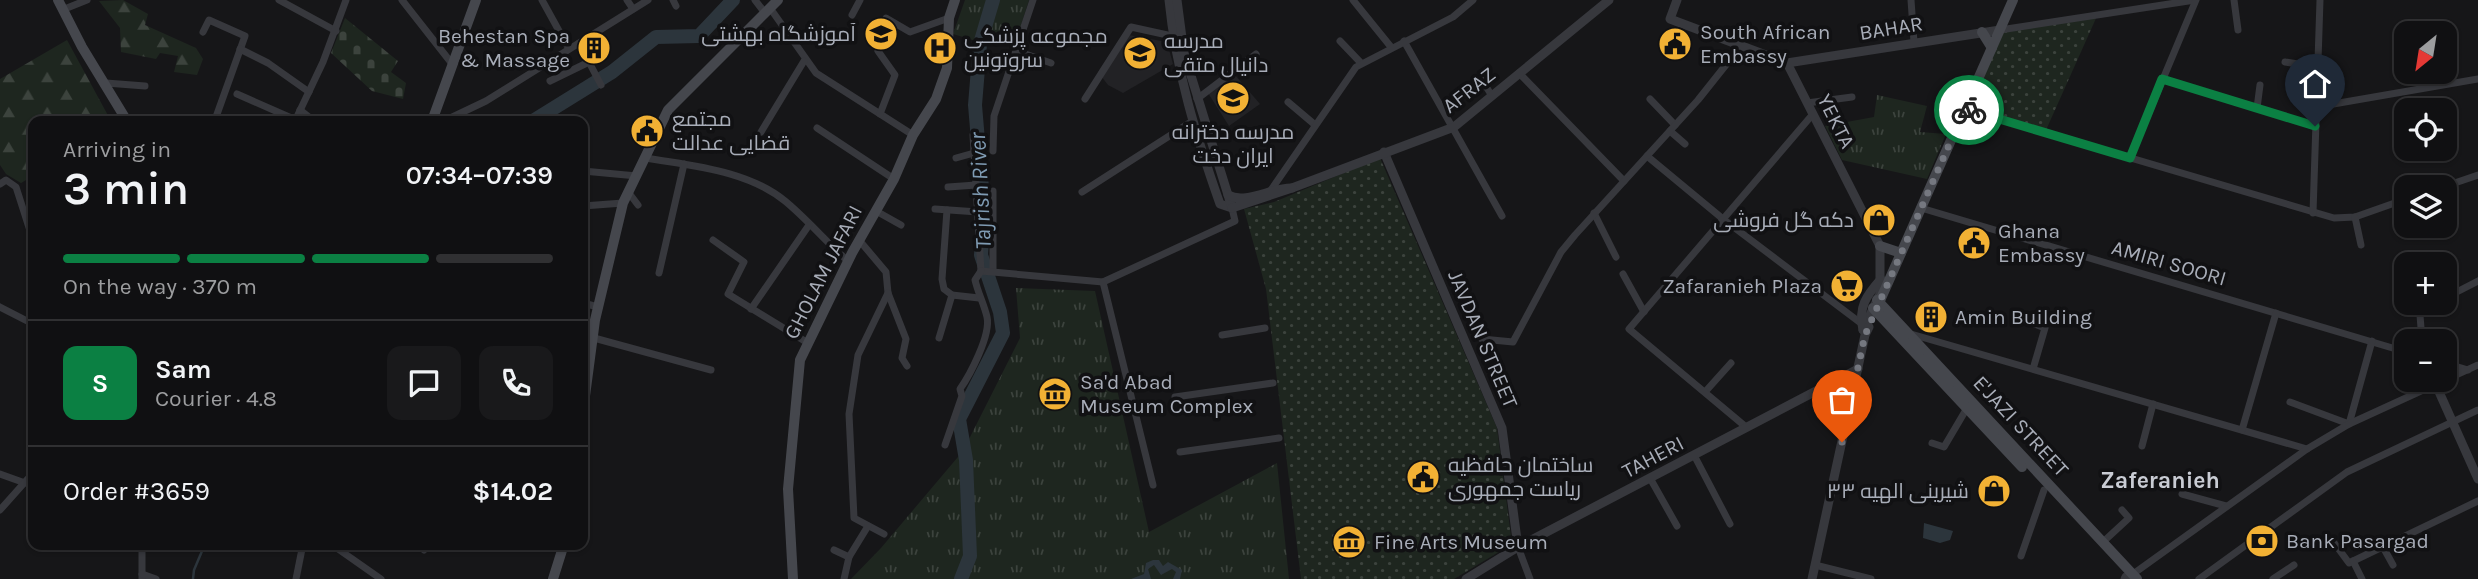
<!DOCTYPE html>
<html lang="en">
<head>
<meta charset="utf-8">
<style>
	:root { --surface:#101012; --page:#19191b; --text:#f1f3f6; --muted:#9c9d9f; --line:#303032; --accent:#0b8043 }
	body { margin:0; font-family:Karla,Cairo,sans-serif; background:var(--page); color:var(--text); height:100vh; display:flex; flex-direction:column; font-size:26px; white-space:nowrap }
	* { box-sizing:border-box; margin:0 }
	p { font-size:23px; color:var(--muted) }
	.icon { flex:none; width:38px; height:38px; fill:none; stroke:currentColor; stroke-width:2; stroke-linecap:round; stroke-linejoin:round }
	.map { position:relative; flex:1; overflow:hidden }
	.panel { position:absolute; left:28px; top:116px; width:560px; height:434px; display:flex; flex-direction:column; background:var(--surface); border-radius:14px; box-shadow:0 2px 5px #0004,0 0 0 2px var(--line) }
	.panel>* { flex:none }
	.needle { width:46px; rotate:210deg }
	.buttons { position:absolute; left:2394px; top:21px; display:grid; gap:14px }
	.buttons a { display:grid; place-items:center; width:63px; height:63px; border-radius:14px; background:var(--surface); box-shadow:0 2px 5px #0004,0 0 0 2px var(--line); font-size:35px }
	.pin { position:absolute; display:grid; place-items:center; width:60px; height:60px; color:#fff; margin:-72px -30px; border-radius:50% 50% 50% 0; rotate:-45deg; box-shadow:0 0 7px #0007 }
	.pin .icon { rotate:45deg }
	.courier { position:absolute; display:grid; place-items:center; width:70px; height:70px; margin:-35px; border:5px solid #0b8043; border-radius:50%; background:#fff; color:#222; box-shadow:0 2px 9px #0007 }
	.summary em { font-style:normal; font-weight:600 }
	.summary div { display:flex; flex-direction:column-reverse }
	.summary { display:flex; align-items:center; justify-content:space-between; height:119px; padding:0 35px }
	h1 { font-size:46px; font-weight:600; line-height:52px }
	.bar { display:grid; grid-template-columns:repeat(4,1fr); gap:10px 7px; align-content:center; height:84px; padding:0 35px }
	.bar i { height:9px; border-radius:5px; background:var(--line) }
	.bar .selected { background:var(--accent) }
	.bar p { grid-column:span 4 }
	.line { display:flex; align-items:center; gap:18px; padding:0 35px; border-top:2px solid var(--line) }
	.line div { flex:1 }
	.round { display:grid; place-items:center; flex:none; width:74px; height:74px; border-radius:14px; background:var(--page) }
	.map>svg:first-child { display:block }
</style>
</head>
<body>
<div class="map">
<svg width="2478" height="579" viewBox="0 0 2478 579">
	<defs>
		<pattern id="grass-tufts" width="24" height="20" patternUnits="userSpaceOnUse" patternTransform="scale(1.75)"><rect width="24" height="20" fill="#1e261f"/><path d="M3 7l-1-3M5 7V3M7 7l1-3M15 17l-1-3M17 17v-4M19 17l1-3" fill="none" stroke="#3c433d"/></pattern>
		<pattern id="forest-firs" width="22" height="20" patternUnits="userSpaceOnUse" patternTransform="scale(1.75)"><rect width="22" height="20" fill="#1e261f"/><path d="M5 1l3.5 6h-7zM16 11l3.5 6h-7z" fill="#3c433d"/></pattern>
		<pattern id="cemetery-stones" width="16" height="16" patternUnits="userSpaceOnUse" patternTransform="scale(1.75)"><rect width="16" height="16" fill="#1e261f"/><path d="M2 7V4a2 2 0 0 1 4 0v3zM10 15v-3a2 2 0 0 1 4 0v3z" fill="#3c433d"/></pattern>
		<pattern id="garden-dots" width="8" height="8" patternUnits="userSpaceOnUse" patternTransform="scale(1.75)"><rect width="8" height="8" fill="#1e261f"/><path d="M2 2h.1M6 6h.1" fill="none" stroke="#3c433d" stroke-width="1.8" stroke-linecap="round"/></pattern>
	</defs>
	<rect width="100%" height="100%" fill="#161618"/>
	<g fill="#222225">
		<polygon points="1123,34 1167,42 1173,64 1123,93 1108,85 1098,72"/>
		<polygon points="1234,74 1260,104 1229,126 1208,93"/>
	</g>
	<g fill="url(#grass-tufts)">
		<polygon points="965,0 991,0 976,41 953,34"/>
		<polygon points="997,0 1029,0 1015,44 986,42"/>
		<polygon points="1877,95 1927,106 1920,132 1946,134 1927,179 1842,160 1825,126 1874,117"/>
		<polygon points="1016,288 1095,291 1149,532 1277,463 1289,579 851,579 881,548 963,451 1020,338"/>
	</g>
	<g fill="url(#forest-firs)">
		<polygon points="123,0 148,14 145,25 196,48 203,59 197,75 174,72 178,56 160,53 156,59 121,52 120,28 99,1"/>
		<polygon points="67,40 111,121 33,121 33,176 21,183 6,174 0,165 0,79"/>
	</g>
	<polygon fill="url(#cemetery-stones)" points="345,18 398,61 391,72 406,83 403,99 372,91 331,53"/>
	<g fill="url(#garden-dots)">
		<polygon points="2097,16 2046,130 1966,106 1999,32"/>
		<polygon points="1380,158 1497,428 1512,544 1454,579 1301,579 1266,289 1244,209 1274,202"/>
	</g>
	<g fill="#2c353c">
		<polygon points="1924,523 1953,531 1950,540 1940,543 1923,538"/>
		<polygon points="1153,560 1159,560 1163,566 1168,562 1182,570 1180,579 1173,579 1176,572 1172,569 1161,575 1154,565 1148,569 1151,579 1131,579 1144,574 1146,563"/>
	</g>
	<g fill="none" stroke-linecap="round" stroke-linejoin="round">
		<polyline stroke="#2c353c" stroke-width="2.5" points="193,579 194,570 205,544"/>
		<g stroke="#2c353c" stroke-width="14">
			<polyline points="533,121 612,72 656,37 699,36 733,0"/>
			<polyline points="961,579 970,556 966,460 959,419 1003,333 1000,312 981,255 984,212 975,105 980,44 993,0"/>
		</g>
		<g stroke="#37383d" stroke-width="7">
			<polyline points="279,0 336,31"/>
			<polyline points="402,0 453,65"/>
			<polyline points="542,0 569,49"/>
			<polyline points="627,0 633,9"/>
			<polyline points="673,0 676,6"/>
			<polyline points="755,0 765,13"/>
			<polyline points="1353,0 1391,47"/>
			<polyline points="1911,0 1914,42"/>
			<polyline points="2234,0 2238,30"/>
			<polyline points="770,8 816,73 913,135"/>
			<polyline points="62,10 87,0"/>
			<polyline points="852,15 860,0"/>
			<polyline points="2000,30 2195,0"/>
			<polyline points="203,32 209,20 245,36 216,117"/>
			<polyline points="881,34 886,18 910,32 949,18"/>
			<polyline points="1340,41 1361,63"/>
			<polyline points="1404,41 1502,216"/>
			<polyline points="579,43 601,85"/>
			<polyline points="240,49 268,63 309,92"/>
			<polyline points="878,51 895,75 880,114"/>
			<polyline points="1017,51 1051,63"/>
			<polyline points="2285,62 2317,67"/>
			<polyline points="1519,73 1624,181"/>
			<polyline points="1480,77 1492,96"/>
			<polyline points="2162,79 2315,126"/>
			<polyline points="550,81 589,62"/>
			<polyline points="106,83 145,86"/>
			<polyline points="237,94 296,120"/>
			<polyline points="1085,99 1131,27 1172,36"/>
			<polyline points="1197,99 1256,54"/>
			<polyline points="1650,99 1675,125"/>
			<polyline points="1288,102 1314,124"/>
			<polyline points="1807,103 1852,97"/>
			<polyline points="2316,107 2478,79"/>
			<polyline points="2257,108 2260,85"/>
			<polyline points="1965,109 2334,218 2355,217 2406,199"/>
			<polyline points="300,110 314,121"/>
			<polyline points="157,121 158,120"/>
			<polyline points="295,121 323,62 346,0"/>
			<polyline points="444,121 486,101 648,0"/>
			<polyline points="817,128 894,179"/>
			<polyline points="1670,131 1685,144"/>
			<polyline points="761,132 804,61"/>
			<polyline points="973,135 981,271"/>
			<polyline points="993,151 994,116 1033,0"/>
			<polyline points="1647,156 1723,219 1862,324"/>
			<path d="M 646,158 C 692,166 747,170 785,201 C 807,219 826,242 848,261"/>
			<polyline points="956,158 974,153"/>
			<polyline points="2130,158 2196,0"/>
			<polyline points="583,171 637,176"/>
			<polyline points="0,184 6,180 16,187 33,240"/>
			<polyline points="948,187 976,185"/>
			<polyline points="2443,187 2478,175"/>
			<polyline points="1271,190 1356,67 1453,17 1473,0"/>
			<polyline points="1082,192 1191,122"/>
			<polyline points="629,193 638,205"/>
			<polyline points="583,206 623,203"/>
			<polyline points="1921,208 2406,352"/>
			<polyline points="935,209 978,212"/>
			<polyline points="876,211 901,225"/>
			<polyline points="1594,213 1616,257"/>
			<polyline points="2313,213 2320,0"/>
			<polyline points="2355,217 2361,245"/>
			<polyline points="713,240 744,262 728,294 808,343"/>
			<polyline points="859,240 886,272 888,293 906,339 902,358 907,366"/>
			<polyline points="993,270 993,191"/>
			<polyline points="981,271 1103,282 1235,221 1232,208"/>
			<polyline points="659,273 684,164"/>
			<polyline points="1623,274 1644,312"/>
			<polyline points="1103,282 1153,485"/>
			<polyline points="952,295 979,298"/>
			<polyline points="2445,298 2478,281"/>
			<polyline points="583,303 598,307"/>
			<polyline points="0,307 33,324"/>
			<polyline points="751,309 809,225"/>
			<polyline points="2032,323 2045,328 2033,369"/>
			<polyline points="1911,334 2307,449"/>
			<polyline points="1222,335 1265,328"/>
			<polyline points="594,338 711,370"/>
			<polyline points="939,338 952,295 944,289 942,279 947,210"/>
			<polyline points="1482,339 1513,342 1561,252 1575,235 1698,100 1741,46"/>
			<polyline points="2422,341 2420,315 2436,303"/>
			<polyline points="2445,363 2468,370"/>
			<polyline points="1705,392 1731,363"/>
			<polyline points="1175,397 1273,383"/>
			<polyline points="2290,402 2349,424 2372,341"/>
			<polyline points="1746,427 1629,329 1813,114"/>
			<polyline points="2242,430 2276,313"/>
			<polyline points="1932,443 1944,447 1967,408"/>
			<path d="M 945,445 L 962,396 L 960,389 C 970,375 991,335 987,317 C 984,304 978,293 975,280 L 981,271"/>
			<polyline points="2142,446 2153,404"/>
			<polyline points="1180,452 1279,438"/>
			<polyline points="1694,455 1730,524"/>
			<polyline points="0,474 25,483"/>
			<polyline points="1650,478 1677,526"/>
			<polyline points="2182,494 2226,506"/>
			<polyline points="0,510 33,473"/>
			<polyline points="884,534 854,518 849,414 858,355 888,293"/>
			<polyline points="2332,540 2349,563 2478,501"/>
			<polyline points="2103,542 2129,518 2122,510"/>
			<polyline points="142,544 142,579"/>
			<polyline points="331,544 381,579"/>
			<polyline points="1518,547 1530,579"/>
			<polyline points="2383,547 2393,565"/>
			<polyline points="424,550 428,544"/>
			<polyline points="834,550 849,557"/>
			<polyline points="2021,556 2044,490"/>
			<polyline points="2353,561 2362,579"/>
			<polyline points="1815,565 1871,579"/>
			<polyline points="142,574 156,579"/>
			<polyline points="2133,574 2307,449 2349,424 2478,365"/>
			<polyline points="296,579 303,544"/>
			<polyline points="844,579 849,557 868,526"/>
			<polyline points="2199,579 2347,472 2478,410"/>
			<polyline points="2273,579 2294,565"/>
		</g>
		<g stroke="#37383d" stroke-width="9">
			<path d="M 1169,0 C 1176,71 1196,136 1220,204 L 1232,208"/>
			<polyline points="1177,0 1184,53 1232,208"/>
			<polyline points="1677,0 1670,19 1787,63 1880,246 1880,294 1863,330"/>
			<polyline points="1787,63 2000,30"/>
			<polyline points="1384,152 1502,428 1518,547"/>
			<polyline points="1292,188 1454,127 1609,0"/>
			<path d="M 1228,195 C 1246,205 1272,187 1292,188 L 1232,208"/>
			<path d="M 1863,330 C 1858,307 1866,296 1881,279"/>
			<polyline points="2436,385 2478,479"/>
			<polyline points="1466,579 1518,547 1858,369"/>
			<polyline points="1812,579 1865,335 1869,327"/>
			<polyline points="2125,579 2126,577"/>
		</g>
		<g stroke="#45474d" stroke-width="10">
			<polyline points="58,0 82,47 127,121"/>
			<polyline points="1982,32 1992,48"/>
			<polyline points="432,121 476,0"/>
			<polyline points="1880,246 1901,253"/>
			<polyline points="1877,300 2137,579"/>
			<polyline points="1879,303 2013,0"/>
			<polyline points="1873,308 2022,467"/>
			<polyline points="583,411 595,320 623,203 668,110 778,0"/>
			<polyline points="553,579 564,544"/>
			<polyline points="793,579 788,489 800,360 852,253 894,179 913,135 936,99 947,68 949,18 955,0"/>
		</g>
	</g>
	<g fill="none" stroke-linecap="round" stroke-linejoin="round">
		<polyline stroke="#757880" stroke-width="7" stroke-dasharray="0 12.6" points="1842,442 1865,335 1965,109 1969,110"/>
		<polyline stroke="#0b8043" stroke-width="9" points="1969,110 2130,158 2162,79 2315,126"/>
	</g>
	<defs>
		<symbol id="school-disc" viewBox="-11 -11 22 22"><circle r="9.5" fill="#f2b134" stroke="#111113"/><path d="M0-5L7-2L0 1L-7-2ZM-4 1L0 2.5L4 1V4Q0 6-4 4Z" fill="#111"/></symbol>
		<symbol id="civic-disc" viewBox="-11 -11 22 22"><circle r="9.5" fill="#f2b134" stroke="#111113"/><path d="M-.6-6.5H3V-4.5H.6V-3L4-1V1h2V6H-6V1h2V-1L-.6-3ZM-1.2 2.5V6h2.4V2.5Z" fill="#111"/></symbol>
		<symbol id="building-disc" viewBox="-11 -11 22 22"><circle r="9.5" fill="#f2b134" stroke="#111113"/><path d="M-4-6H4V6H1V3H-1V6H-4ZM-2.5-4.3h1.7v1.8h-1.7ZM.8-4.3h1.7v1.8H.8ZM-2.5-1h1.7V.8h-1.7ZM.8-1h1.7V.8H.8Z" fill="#111"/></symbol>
		<symbol id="hospital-disc" viewBox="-11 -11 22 22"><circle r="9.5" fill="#f2b134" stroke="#111113"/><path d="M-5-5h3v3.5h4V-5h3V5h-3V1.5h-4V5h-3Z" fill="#111"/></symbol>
		<symbol id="shop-disc" viewBox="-11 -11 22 22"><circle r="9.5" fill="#f2b134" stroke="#111113"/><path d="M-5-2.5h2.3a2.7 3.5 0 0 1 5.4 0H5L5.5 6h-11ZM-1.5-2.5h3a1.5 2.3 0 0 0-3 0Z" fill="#111"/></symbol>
		<symbol id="supermarket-disc" viewBox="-11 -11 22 22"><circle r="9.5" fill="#f2b134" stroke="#111113"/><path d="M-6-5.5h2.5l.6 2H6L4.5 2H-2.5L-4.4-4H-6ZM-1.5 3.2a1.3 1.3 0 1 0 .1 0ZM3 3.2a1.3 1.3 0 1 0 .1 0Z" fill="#111"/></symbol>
		<symbol id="museum-disc" viewBox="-11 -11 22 22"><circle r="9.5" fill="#f2b134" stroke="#111113"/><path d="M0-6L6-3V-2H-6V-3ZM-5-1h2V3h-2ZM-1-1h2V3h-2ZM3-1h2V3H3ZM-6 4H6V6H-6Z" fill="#111"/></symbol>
		<symbol id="bank-disc" viewBox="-11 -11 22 22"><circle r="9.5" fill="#f2b134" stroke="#111113"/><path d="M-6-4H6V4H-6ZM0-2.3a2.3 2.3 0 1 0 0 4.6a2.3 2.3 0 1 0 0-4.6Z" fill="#111"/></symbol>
	</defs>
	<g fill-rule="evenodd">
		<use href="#school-disc" x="862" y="15" width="38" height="38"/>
		<use href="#civic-disc" x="1656" y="25" width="38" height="38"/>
		<use href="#building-disc" x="575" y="29" width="38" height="38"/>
		<use href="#hospital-disc" x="921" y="29" width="38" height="38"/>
		<use href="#school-disc" x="1121" y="34" width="38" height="38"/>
		<use href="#school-disc" x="1214" y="79" width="38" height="38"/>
		<use href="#civic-disc" x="628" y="112" width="38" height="38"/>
		<use href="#shop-disc" x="1860" y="201" width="38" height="38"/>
		<use href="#civic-disc" x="1955" y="224" width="38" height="38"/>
		<use href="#supermarket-disc" x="1828" y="267" width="38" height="38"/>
		<use href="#building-disc" x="1912" y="298" width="38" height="38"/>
		<use href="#museum-disc" x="1036" y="375" width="38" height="38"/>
		<use href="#civic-disc" x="1404" y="458" width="38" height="38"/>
		<use href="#shop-disc" x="1975" y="472" width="38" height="38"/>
		<use href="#bank-disc" x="2243" y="522" width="38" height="38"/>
		<use href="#museum-disc" x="1330" y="523" width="38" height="38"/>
	</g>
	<g text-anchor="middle" stroke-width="7" stroke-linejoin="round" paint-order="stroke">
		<g font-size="21" fill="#a8adb8" stroke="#111113">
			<text transform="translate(1891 28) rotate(-9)" y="7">BAHAR</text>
			<text transform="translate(1469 90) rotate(-38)" y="7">AFRAZ</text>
			<text transform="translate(1836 121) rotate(63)" y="7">YEKTA</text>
			<text transform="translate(2169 263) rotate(16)" y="7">AMIRI SOORI</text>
			<text transform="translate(823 272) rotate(-63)" y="7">GHOLAM JAFARI</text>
			<text transform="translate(1483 339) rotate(67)" y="7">JAVDAN STREET</text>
			<text transform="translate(2021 426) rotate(47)" y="7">E'JAZI STREET</text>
			<text transform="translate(1653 457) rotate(-28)" y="7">TAHERI</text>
		</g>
		<g font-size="21" fill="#a8adb8" stroke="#111113" text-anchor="start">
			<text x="1700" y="39">South African<tspan x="1700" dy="24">Embassy</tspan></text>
			<text x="856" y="41" text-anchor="end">آموزشگاه بهشتی</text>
			<text x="570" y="43" text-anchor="end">Behestan Spa<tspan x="570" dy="24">&amp; Massage</tspan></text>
			<text x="964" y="43">مجموعه پزشکی<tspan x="964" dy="24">سروتونین</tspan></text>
			<text x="1164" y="48">مدرسه<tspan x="1164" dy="24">دانیال متقی</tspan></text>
			<text x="672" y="126">مجتمع<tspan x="672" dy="24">قضایی عدالت</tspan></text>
			<text x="1233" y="139" text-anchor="middle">مدرسه دخترانه<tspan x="1233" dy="24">ایران دخت</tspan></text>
			<text x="1854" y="227" text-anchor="end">دکه گل فروشی</text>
			<text x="1998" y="238">Ghana<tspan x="1998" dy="24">Embassy</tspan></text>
			<text x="1822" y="293" text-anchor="end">Zafaranieh Plaza</text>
			<text x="1955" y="324">Amin Building</text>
			<text x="1080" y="389">Sa'd Abad<tspan x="1080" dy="24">Museum Complex</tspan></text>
			<text x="1448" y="472">ساختمان حافظیه<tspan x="1448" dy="24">ریاست جمهوری</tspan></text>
			<text x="1969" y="498" text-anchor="end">شیرینی الهیه ٣٣</text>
			<text x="2286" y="548">Bank Pasargad</text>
			<text x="1374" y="549">Fine Arts Museum</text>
		</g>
		<g font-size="23" font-style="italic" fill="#7f9bb3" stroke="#111113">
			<text transform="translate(980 191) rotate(-93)" y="8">Tajrish River</text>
		</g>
		<g font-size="23" font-weight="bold" fill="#c9ccd4" stroke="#111113">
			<text x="2160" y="488">Zaferanieh</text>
		</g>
	</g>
</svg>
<div class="buttons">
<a><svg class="needle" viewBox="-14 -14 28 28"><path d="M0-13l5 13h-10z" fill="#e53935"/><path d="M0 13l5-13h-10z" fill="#9c9d9f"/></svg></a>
<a><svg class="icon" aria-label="locate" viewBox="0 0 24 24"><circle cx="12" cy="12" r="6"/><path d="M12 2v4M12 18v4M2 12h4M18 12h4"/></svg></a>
<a><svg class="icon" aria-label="layers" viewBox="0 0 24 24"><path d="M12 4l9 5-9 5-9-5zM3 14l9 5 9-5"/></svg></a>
<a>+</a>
<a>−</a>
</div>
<div class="pin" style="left:1842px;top:442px;background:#ea580c"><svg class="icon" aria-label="bag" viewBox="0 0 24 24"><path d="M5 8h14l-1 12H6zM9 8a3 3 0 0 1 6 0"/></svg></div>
<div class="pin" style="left:2315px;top:126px;background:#1f2937"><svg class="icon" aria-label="home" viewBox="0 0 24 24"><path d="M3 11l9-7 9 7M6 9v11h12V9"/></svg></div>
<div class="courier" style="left:1969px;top:110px"><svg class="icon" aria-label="bike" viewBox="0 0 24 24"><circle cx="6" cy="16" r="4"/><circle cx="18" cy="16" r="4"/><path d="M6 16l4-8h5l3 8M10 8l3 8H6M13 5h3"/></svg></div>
<section class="panel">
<div class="summary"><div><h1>3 min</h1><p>Arriving in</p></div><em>07:34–07:39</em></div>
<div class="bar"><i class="selected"></i><i class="selected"></i><i class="selected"></i><i></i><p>On the way · 370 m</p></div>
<div class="line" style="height:126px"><b class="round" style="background:var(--accent);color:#fff">S</b><div><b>Sam</b><p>Courier · 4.8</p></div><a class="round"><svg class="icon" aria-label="chat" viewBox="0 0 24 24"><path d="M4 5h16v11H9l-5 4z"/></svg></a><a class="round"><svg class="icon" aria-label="phone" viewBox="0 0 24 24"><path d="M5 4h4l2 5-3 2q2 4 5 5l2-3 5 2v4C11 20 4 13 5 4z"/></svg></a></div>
<div class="line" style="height:91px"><div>Order #3659</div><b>$14.02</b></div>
</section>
</div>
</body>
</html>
